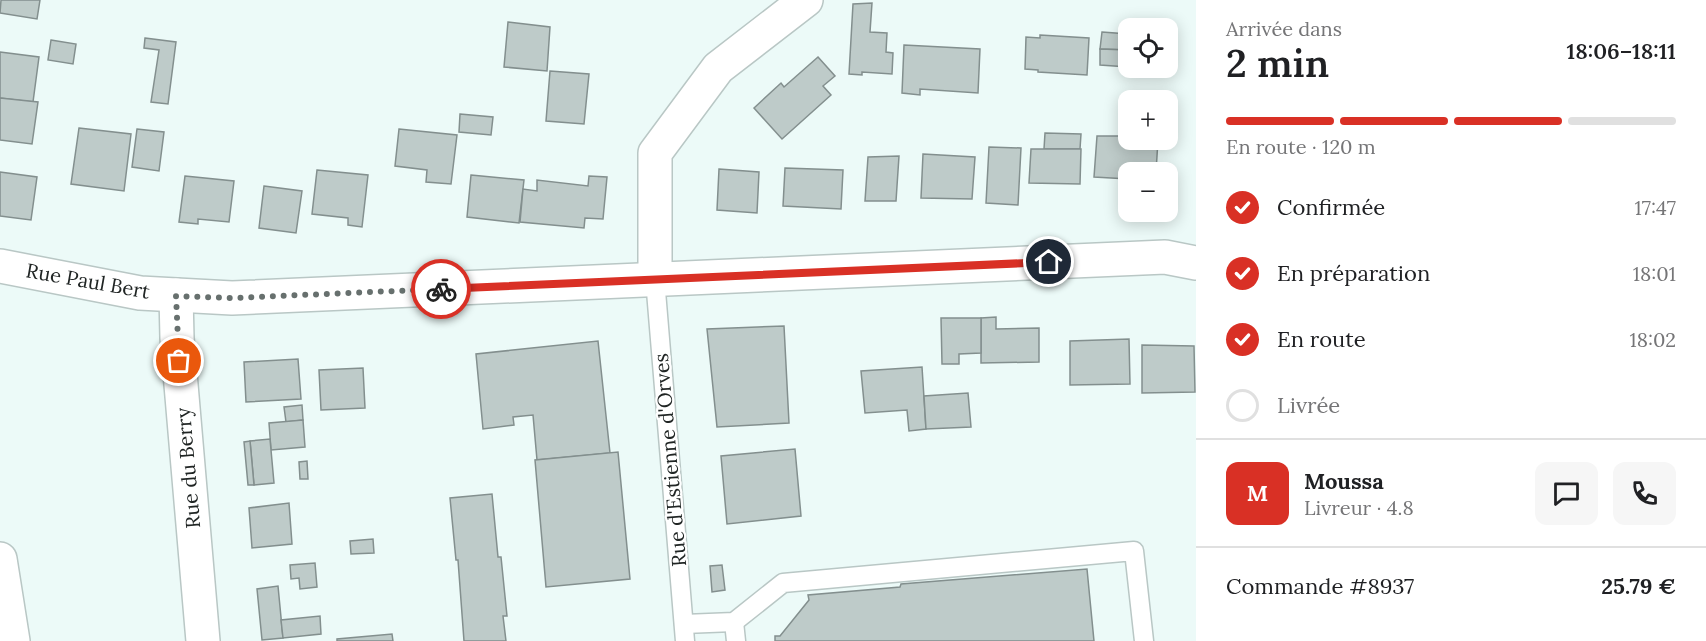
<!DOCTYPE html>
<html lang="fr">
<head>
<meta charset="utf-8">
<style>
	:root { --surface:#fff; --page:#f6f6f6; --text:#202124; --muted:#757577; --line:#e0e0e0; --accent:#d93025 }
	body { margin:0; font-family:Lora,serif; background:var(--page); color:var(--text); height:100vh; display:flex; flex-direction:column; font-size:22px; white-space:nowrap }
	* { box-sizing:border-box; margin:0 }
	p { font-size:20px; color:var(--muted) }
	.icon { flex:none; width:33px; height:33px; fill:none; stroke:currentColor; stroke-width:2; stroke-linecap:round; stroke-linejoin:round }
	.map { position:relative; flex:1; overflow:hidden }
	.drawer { display:flex; flex-direction:column; background:var(--surface); width:510px }
	.drawer>* { flex:none }
	.fabs { position:absolute; left:1118px; top:18px; display:grid; gap:12px }
	.fabs a { display:grid; place-items:center; width:60px; height:60px; border-radius:12px; background:var(--surface); box-shadow:0 3px 15px #0003; font-size:30px }
	.pin { position:absolute; display:grid; place-items:center; width:51px; height:51px; color:#fff; margin:-26px; border:3px solid #fff; border-radius:50%; box-shadow:0 2px 6px #0007 }
	.courier { position:absolute; display:grid; place-items:center; width:60px; height:60px; margin:-30px; border:4px solid #d93025; border-radius:50%; background:#fff; color:#222; box-shadow:0 2px 8px #0007 }
	.overview em { font-style:normal; font-weight:600 }
	.overview div { display:flex; flex-direction:column-reverse }
	.overview { display:flex; align-items:center; justify-content:space-between; height:102px; padding:0 30px }
	h1 { font-size:39px; font-weight:600; line-height:45px }
	.bar { display:grid; grid-template-columns:repeat(4,1fr); gap:9px 6px; align-content:center; height:72px; padding:0 30px }
	.bar i { height:8px; border-radius:4px; background:var(--line) }
	.bar .current { background:var(--accent) }
	.bar p { grid-column:span 4 }
	.line { display:flex; align-items:center; gap:15px; padding:0 30px; border-top:2px solid var(--line) }
	.line div { flex:1 }
	.round { display:grid; place-items:center; flex:none; width:63px; height:63px; border-radius:12px; background:var(--page) }
	ol { padding:0 30px; list-style:none }
	li { display:flex; align-items:center; gap:18px; height:66px }
	li p { margin-inline-start:auto }
	li .icon { padding:6px; border-radius:50%; background:var(--accent); color:#fff; stroke-width:4 }
	li:last-child { color:var(--muted) }
	li i { width:33px; height:33px; border:3px solid var(--line); border-radius:50% }
	main { display:flex; flex:1; min-height:0 }
	.map>svg:first-child { display:block }
</style>
</head>
<body>
<main>
<div class="map">
<svg width="1196" height="641" viewBox="0 0 1196 641">
	<rect width="100%" height="100%" fill="#ecfaf8"/>
	<g fill="#becbc9" stroke="#838f8e" stroke-width="1.5">
		<polygon points="1,0 40,0 37,19 0,13"/>
		<polygon points="872,3 870,32 887,33 886,52 893,53 892,74 862,72 862,75 849,74 853,4"/>
		<polygon points="508,22 550,27 547,71 504,67"/>
		<polygon points="1102,32 1128,34 1128,50 1100,49"/>
		<polygon points="1040,35 1089,38 1087,75 1038,72 1038,70 1025,69 1026,37 1040,38"/>
		<polygon points="145,38 176,42 168,104 151,102 159,50 144,48"/>
		<polygon points="51,40 76,44 73,64 48,60"/>
		<polygon points="904,45 980,49 978,93 920,89 920,95 902,93"/>
		<polygon points="1100,49 1128,50 1128,67 1100,65"/>
		<polygon points="0,52 39,57 33,102 0,98"/>
		<polygon points="818,57 835,76 823,86 831,95 782,139 754,108 781,83 784,87"/>
		<polygon points="550,71 589,74 584,124 546,121"/>
		<polygon points="0,98 38,102 32,144 0,140"/>
		<polygon points="460,114 493,117 491,135 459,132"/>
		<polygon points="79,128 131,134 124,191 71,184"/>
		<polygon points="137,129 164,132 159,171 132,167"/>
		<polygon points="399,129 457,135 451,184 426,182 427,170 395,166"/>
		<polygon points="1045,133 1081,134 1080,149 1044,149"/>
		<polygon points="1097,136 1128,136 1128,140 1158,140 1156,172 1128,172 1128,179 1094,177"/>
		<polygon points="989,147 1021,148 1018,205 986,203"/>
		<polygon points="1031,149 1081,149 1080,184 1029,183"/>
		<polygon points="923,154 975,157 972,199 921,198"/>
		<polygon points="899,156 896,201 865,201 868,157"/>
		<polygon points="785,168 843,170 841,209 783,206"/>
		<polygon points="719,169 759,172 757,213 717,210"/>
		<polygon points="317,170 368,175 362,227 348,225 348,218 312,214"/>
		<polygon points="0,172 37,177 31,220 0,216"/>
		<polygon points="471,175 524,180 519,223 467,217"/>
		<polygon points="185,176 234,181 229,222 198,219 198,224 179,222"/>
		<polygon points="589,176 607,177 603,219 585,218 584,228 520,222 523,189 537,191 537,180 588,186"/>
		<polygon points="264,186 302,191 296,233 259,228"/>
		<polygon points="996,317 996,329 1039,328 1039,362 981,363 981,318"/>
		<polygon points="941,318 981,318 981,353 959,354 959,364 942,364"/>
		<polygon points="784,326 789,423 717,427 707,329"/>
		<polygon points="1129,339 1130,384 1070,385 1070,341"/>
		<polygon points="598,341 610,453 537,460 533,415 513,417 514,425 483,429 476,354"/>
		<polygon points="1142,345 1194,346 1195,392 1142,393"/>
		<polygon points="298,359 301,399 246,402 244,362"/>
		<polygon points="922,367 926,429 909,431 907,410 865,413 861,371"/>
		<polygon points="363,368 365,408 321,410 319,370"/>
		<polygon points="968,393 971,427 926,429 924,396"/>
		<polygon points="302,405 303,420 286,422 284,407"/>
		<polygon points="303,420 305,447 271,450 269,423"/>
		<polygon points="270,439 274,483 254,485 250,441"/>
		<polygon points="250,441 254,485 248,485 244,442"/>
		<polygon points="795,449 801,516 727,524 721,456"/>
		<polygon points="618,452 630,579 546,587 535,460"/>
		<polygon points="307,461 308,479 300,479 299,462"/>
		<polygon points="492,494 498,557 501,557 507,616 503,616 506,641 464,641 458,560 456,560 450,498"/>
		<polygon points="289,503 292,544 252,548 249,508"/>
		<polygon points="373,539 374,553 351,554 350,541"/>
		<polygon points="315,563 317,587 300,589 299,578 291,579 290,565"/>
		<polygon points="722,565 725,590 712,592 710,566"/>
		<polygon points="1087,569 1094,641 775,641 775,636 780,636 809,600 808,595 900,587 901,584"/>
		<polygon points="278,586 283,638 262,640 257,589"/>
		<polygon points="320,616 321,634 283,638 281,620"/>
		<polygon points="392,634 393,641 337,641 337,639"/>
	</g>
	<g fill="none" stroke-linecap="round" stroke-linejoin="round">
		<defs>
			<g id="service">
				<polyline points="655,279 685,641"/>
				<polyline points="734,622 736,641"/>
				<polyline points="684,624 734,622 783,583 1134,551 1144,641"/>
			</g>
			<g id="minor">
				<polyline points="0,266 140,293 232,298 1165,257 1196,263"/>
				<polyline points="655,279 655,153 718,68 806,0"/>
				<polyline points="176,295 177,338 203,641"/>
				<polyline points="0,559 13,641"/>
			</g>
		</defs>
		<use href="#service" stroke="#b9c7c5" stroke-width="21"/>
		<use href="#minor" stroke="#b9c7c5" stroke-width="36"/>
		<use href="#service" stroke="#fff" stroke-width="18"/>
		<use href="#minor" stroke="#fff" stroke-width="33"/>
	</g>
	<g fill="none" stroke-linecap="round" stroke-linejoin="round">
		<polyline stroke="#67706e" stroke-width="6" stroke-dasharray="0 10.8" points="179,361 176,296 232,298 441,289"/>
		<polyline stroke="#d93025" stroke-width="8" points="441,289 1049,262"/>
	</g>
	<g text-anchor="middle" stroke-width="4.5" stroke-linejoin="round" paint-order="stroke">
		<g font-size="20" fill="#202524" stroke="#fff">
			<text transform="translate(88 281) rotate(10)" y="7">Rue Paul Bert</text>
			<text transform="translate(670 460) rotate(-95)" y="7">Rue d'Estienne d'Orves</text>
			<text transform="translate(188 468) rotate(-95)" y="7">Rue du Berry</text>
		</g>
	</g>
</svg>
<div class="fabs">
<a><svg class="icon" aria-label="locate" viewBox="0 0 24 24"><circle cx="12" cy="12" r="6"/><path d="M12 2v4M12 18v4M2 12h4M18 12h4"/></svg></a>
<a>+</a>
<a>−</a>
</div>
<div class="pin" style="left:179px;top:361px;background:#ea580c"><svg class="icon" aria-label="bag" viewBox="0 0 24 24"><path d="M5 8h14l-1 12H6zM9 8a3 3 0 0 1 6 0"/></svg></div>
<div class="pin" style="left:1049px;top:262px;background:#1f2937"><svg class="icon" aria-label="home" viewBox="0 0 24 24"><path d="M3 11l9-7 9 7M6 9v11h12V9"/></svg></div>
<div class="courier" style="left:441px;top:289px"><svg class="icon" aria-label="bike" viewBox="0 0 24 24"><circle cx="6" cy="16" r="4"/><circle cx="18" cy="16" r="4"/><path d="M6 16l4-8h5l3 8M10 8l3 8H6M13 5h3"/></svg></div>
</div>
<section class="drawer">
<div class="overview"><div><h1>2 min</h1><p>Arrivée dans</p></div><em>18:06–18:11</em></div>
<div class="bar"><i class="current"></i><i class="current"></i><i class="current"></i><i></i><p>En route · 120 m</p></div>
<ol>
<li><svg class="icon" aria-label="check" viewBox="0 0 24 24"><path d="M5 12l5 5 9-10"/></svg>Confirmée<p>17:47</p></li>
<li><svg class="icon" aria-label="check" viewBox="0 0 24 24"><path d="M5 12l5 5 9-10"/></svg>En préparation<p>18:01</p></li>
<li><svg class="icon" aria-label="check" viewBox="0 0 24 24"><path d="M5 12l5 5 9-10"/></svg>En route<p>18:02</p></li>
<li><i></i>Livrée</li>
</ol>
<div class="line" style="height:108px"><b class="round" style="background:var(--accent);color:#fff">M</b><div><b>Moussa</b><p>Livreur · 4.8</p></div><a class="round"><svg class="icon" aria-label="chat" viewBox="0 0 24 24"><path d="M4 5h16v11H9l-5 4z"/></svg></a><a class="round"><svg class="icon" aria-label="phone" viewBox="0 0 24 24"><path d="M5 4h4l2 5-3 2q2 4 5 5l2-3 5 2v4C11 20 4 13 5 4z"/></svg></a></div>
<div class="line" style="height:78px"><div>Commande #8937</div><b>25.79 €</b></div>
</section>
</main>
</body>
</html>
